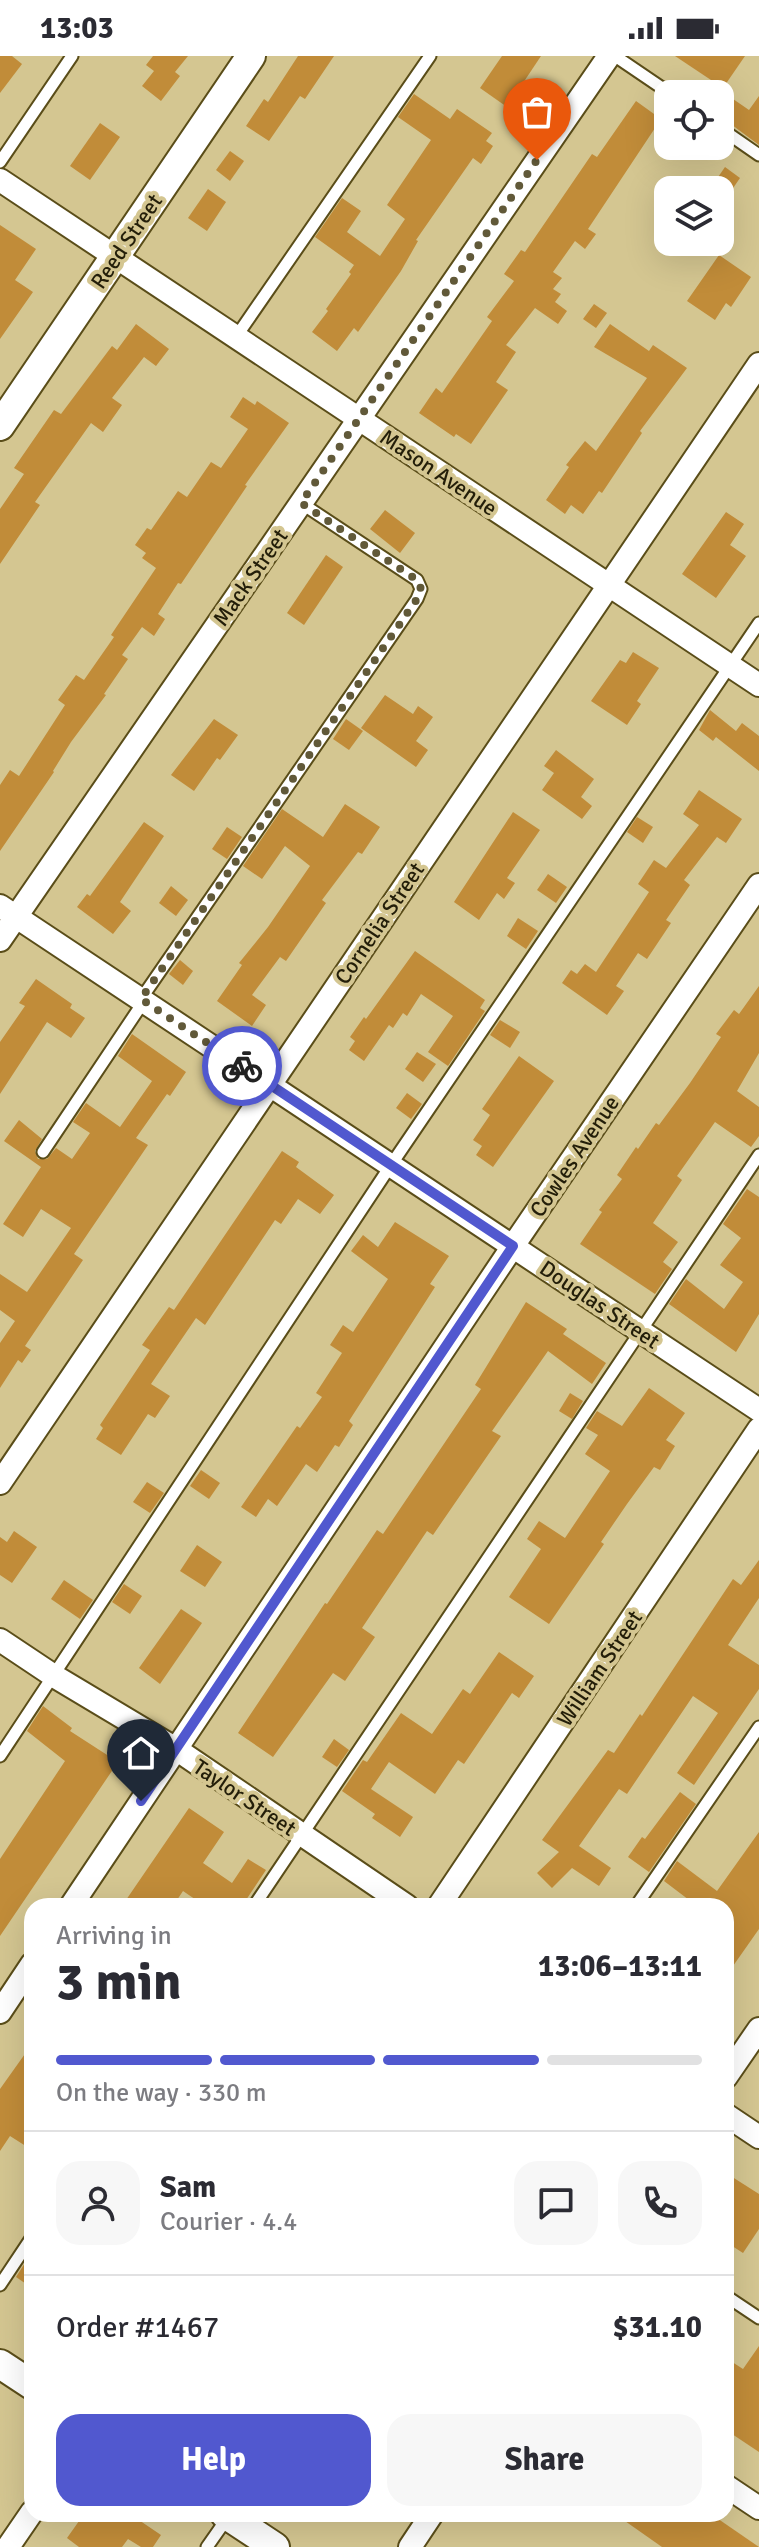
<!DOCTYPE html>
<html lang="en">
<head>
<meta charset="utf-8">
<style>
	:root { --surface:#fff; --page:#f7f7f7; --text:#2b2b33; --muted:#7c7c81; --line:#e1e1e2; --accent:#5158cf }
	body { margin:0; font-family:Signika,sans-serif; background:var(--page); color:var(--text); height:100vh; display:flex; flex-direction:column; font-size:30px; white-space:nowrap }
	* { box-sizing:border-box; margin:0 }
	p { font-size:26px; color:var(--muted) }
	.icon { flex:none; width:44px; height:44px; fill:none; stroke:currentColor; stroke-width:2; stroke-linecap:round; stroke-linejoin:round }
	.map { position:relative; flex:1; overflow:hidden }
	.drawer { position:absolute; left:24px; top:1842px; width:710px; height:624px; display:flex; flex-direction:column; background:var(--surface); border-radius:24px; box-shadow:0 8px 32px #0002 }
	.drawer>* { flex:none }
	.controls { position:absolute; left:654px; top:24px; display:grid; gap:16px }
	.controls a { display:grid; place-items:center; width:80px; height:80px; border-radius:16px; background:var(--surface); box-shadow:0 8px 32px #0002; font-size:40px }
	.pin { position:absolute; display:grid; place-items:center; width:68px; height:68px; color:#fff; margin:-82px -34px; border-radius:50% 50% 50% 0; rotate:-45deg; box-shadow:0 0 8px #0007 }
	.pin .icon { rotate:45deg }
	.courier { position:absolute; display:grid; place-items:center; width:80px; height:80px; margin:-40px; border:6px solid #5158cf; border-radius:50%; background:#fff; color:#222; box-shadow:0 2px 10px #0007 }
	.head em { font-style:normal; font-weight:700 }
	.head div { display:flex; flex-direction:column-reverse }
	.head { display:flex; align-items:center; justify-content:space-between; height:136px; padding:0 32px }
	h1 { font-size:52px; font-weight:700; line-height:60px }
	.bar { display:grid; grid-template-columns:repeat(4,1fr); gap:12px 8px; align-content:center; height:96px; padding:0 32px }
	.bar i { height:10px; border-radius:6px; background:var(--line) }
	.bar .current { background:var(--accent) }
	.bar p { grid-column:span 4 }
	.line { display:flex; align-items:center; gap:20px; padding:0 32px; border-top:2px solid var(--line) }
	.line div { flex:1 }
	.round { display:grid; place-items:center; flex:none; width:84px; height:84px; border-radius:24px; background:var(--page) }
	.primary-button { display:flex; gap:16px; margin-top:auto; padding:16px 32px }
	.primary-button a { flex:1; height:92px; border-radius:24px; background:var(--accent); color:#fff; font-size:32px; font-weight:700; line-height:92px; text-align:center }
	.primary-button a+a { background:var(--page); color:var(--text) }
	.status { display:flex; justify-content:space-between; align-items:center; height:56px; padding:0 40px; background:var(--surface); direction:ltr }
	.status svg { height:22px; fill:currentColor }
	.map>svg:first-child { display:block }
</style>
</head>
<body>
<div class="status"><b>13:03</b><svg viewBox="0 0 49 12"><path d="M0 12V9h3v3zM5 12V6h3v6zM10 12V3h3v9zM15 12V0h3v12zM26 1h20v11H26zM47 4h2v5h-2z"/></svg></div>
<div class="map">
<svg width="759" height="2491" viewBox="0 0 759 2491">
	<rect width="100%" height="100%" fill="#d4c691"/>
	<g fill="#c18c39">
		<polygon points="0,0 12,0 22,8 0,37"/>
		<polygon points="153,0 188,0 175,16 180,20 161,45 142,30 154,15 146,9"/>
		<polygon points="298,0 334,0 305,43 300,40 269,85 246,70 264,43 268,46"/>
		<polygon points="502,0 541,0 507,51 480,32"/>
		<polygon points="675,0 745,0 723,32"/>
		<polygon points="720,34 749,54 759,40 759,89 720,60"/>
		<polygon points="414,38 450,63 457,53 492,77 486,85 493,90 481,108 473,102 416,184 418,185 401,215 358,276 354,272 337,295 312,276 328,255 326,253 351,218 349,216 354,209 315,181 342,142 361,155 347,176 380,200 405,163 387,149 431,84 398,61"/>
		<polygon points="636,45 661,63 588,173 596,178 585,193 575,185 553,216 562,222 553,233 561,238 555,246 567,255 558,268 535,252 506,289 516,296 496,326 508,334 471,388 456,378 454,381 419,357 436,332 442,337 492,265 487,261 514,225 504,218 521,194 525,196 592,98 597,101"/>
		<polygon points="100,67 120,81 90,124 70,110"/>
		<polygon points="230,95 244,105 230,125 216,114"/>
		<polygon points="725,111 740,122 729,138 714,127"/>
		<polygon points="208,133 226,146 207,175 188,162"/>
		<polygon points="0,169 36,193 15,224 33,236 0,283"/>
		<polygon points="719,199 751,221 731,251 726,247 715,264 687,245"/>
		<polygon points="594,248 607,257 596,272 583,263"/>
		<polygon points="136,268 169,293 156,310 144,301 112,342 122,349 103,376 91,367 35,446 40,449 0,508 0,453 24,418 14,412 54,354 61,358 112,290 117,294"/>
		<polygon points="610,268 649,295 653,289 687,312 640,375 642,377 602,437 599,435 583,458 571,449 565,458 546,444 569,411 566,409 585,385 596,395 647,322 594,291"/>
		<polygon points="243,341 255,349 257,345 289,367 245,429 247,430 181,528 178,527 158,558 165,563 154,580 142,571 122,599 128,603 104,638 106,639 71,686 53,715 54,716 0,795 0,729 10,714 19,720 65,649 58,644 76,619 84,624 114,581 111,579 156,512 142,502 146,497 135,489 147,472 151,474 178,435 187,441 211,406 221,412 248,373 230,361"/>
		<polygon points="385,454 415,477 400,497 370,473"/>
		<polygon points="726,456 744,468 730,489 746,500 716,542 682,518"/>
		<polygon points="326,499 343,511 304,569 287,557"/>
		<polygon points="633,596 659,612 637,645 641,648 627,669 591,645 620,604 626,607"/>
		<polygon points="385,639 413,658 418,650 433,661 416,685 428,694 416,711 361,672"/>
		<polygon points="710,654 736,675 742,667 759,680 759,715 716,681 713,685 699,674"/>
		<polygon points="214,663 238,679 220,704 217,702 194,735 171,719"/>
		<polygon points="346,663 363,675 349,694 333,683"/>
		<polygon points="556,694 594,723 581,741 592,750 582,763 542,734 554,717 544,710"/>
		<polygon points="699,734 742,763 726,787 717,781 684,824 690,829 666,864 671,867 647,903 638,897 616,930 624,935 607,959 562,927 571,914 577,918 585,908 596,916 649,836 638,828 654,804 666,812 699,769 683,758"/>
		<polygon points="345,748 380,771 362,798 358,796 322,844 326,847 286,905 280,901 252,939 266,949 252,970 217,945 242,909 239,907 268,871 310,810 285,790 262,823 243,810 282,753 323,781"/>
		<polygon points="513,756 540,774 507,822 515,827 504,843 497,837 479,864 454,846"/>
		<polygon points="637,761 653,771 643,787 627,776"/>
		<polygon points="144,766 164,780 120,846 131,855 113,878 77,851 87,838 90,840"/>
		<polygon points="227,771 242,781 227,803 212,793"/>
		<polygon points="548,818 567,831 556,847 537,834"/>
		<polygon points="171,830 188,844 176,860 159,847"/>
		<polygon points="518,862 538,875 526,893 507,880"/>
		<polygon points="415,895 485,944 480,952 485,955 448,1010 428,996 453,960 421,938 407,960 403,957 393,972 389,969 364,1005 349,994 355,985 350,981 364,961 366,963"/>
		<polygon points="180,904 193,915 183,929 169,918"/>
		<polygon points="36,923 72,948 70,952 85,962 71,982 47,966 0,1038 0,986 25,950 19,947"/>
		<polygon points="759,930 759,997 737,1035 759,1051 759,1080 751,1091 715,1066 677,1120 682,1124 653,1167 678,1186 663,1206 672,1213 655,1238 580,1188 602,1156 599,1154 622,1123 617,1119 636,1091 638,1093 656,1067 659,1069 690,1027 721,981 716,978 734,954 739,958"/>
		<polygon points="500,964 520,976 510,992 490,979"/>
		<polygon points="132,978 186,1016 170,1040 167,1038 136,1082 148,1089 74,1198 83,1204 25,1290 31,1294 22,1307 18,1304 0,1332 0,1287 15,1265 0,1254 0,1218 27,1236 71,1172 41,1153 23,1181 3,1168 41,1111 4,1085 19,1064 42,1083 35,1095 38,1103 47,1103 56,1092 72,1103 90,1077 73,1066 86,1047 120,1071 152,1025 118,1000"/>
		<polygon points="417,996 436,1008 423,1026 405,1013"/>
		<polygon points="519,1000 554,1025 493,1111 476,1099 482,1090 473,1084 490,1059 482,1053"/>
		<polygon points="407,1037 422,1048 411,1063 396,1052"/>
		<polygon points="282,1095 299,1106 296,1111 334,1139 320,1158 298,1143 281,1168 275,1164 205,1269 196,1262 151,1328 170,1340 155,1362 148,1358 121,1399 96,1383 103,1372 100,1369 150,1294 142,1289 169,1251 174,1254"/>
		<polygon points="747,1133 759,1141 759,1258 736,1296 669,1248 686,1223 724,1253 743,1226 720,1209 741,1182 723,1168"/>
		<polygon points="395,1166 449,1200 430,1228 435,1231 349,1365 353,1369 339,1391 335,1389 317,1416 306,1408 277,1450 268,1443 256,1461 241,1451 297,1370 300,1372 322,1341 316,1337 342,1297 330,1289 343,1269 353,1276 388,1223 351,1195 363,1179 378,1191"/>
		<polygon points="526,1246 567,1273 563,1278 606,1307 592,1328 548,1295 492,1375 501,1380 433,1479 427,1475 362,1572 375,1581 345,1625 333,1617 273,1701 238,1677 325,1547 327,1548 377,1474 383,1478 481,1333 475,1329"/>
		<polygon points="649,1332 685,1357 666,1384 675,1390 660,1414 654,1411 627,1448 601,1486 604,1488 549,1568 509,1541 541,1493 527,1483 539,1465 565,1482 610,1415 585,1398 598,1379 586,1372 597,1355 622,1370"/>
		<polygon points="570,1337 583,1345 572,1363 559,1355"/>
		<polygon points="201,1414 220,1427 209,1443 190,1430"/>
		<polygon points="147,1426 164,1437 150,1457 133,1446"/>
		<polygon points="14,1475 37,1491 12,1527 0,1519 0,1481 7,1486"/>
		<polygon points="197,1489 222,1506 205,1531 180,1515"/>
		<polygon points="759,1504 759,1542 728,1589 759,1609 759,1633 694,1729 677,1717 718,1657 693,1640 627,1738 619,1733 579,1790 611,1812 599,1830 572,1812 552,1832 537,1817 559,1796 542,1784 608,1694 614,1697 640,1658 642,1660 733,1523 741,1529"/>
		<polygon points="64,1524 93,1544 80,1563 51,1543"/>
		<polygon points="124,1528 142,1540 130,1558 112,1546"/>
		<polygon points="181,1553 202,1567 160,1628 139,1612"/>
		<polygon points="499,1596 534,1620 519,1642 512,1637 464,1708 458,1704 435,1738 389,1706 371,1733 413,1761 400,1781 372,1762 375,1758 342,1735 363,1704 367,1706 401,1657 432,1678 463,1633 470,1638"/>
		<polygon points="43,1650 72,1672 70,1675 118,1706 0,1880 0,1803 65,1705 27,1675"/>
		<polygon points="334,1683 349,1694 337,1711 322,1701"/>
		<polygon points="680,1736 696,1748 649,1816 628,1801 642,1781 645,1783"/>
		<polygon points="189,1752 224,1776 203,1807 232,1827 248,1803 266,1814 242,1850 205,1850 183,1835 173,1850 135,1850 126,1844"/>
		<polygon points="759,1776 759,1873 726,1920 726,1850 697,1850 664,1825 677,1805 717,1835"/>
		<polygon points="32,1988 32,2094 10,2080 0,2095 0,2033"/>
		<polygon points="726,2117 759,2138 759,2173 743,2197 726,2186"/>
		<polygon points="32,2196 32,2232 16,2221"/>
		<polygon points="759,2290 759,2396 726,2374 726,2302 743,2313"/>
		<polygon points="84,2458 130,2458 161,2479 153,2491 141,2491 128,2483 122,2491 79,2491 67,2482"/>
		<polygon points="615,2458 711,2458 759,2491 662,2491"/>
	</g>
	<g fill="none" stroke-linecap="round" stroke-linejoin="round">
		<defs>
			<g id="service">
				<polyline points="615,0 671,38"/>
				<polyline points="720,72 759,99"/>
				<polyline points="0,106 72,0"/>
				<polyline points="236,281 430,0"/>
				<polyline points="141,943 417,543 421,533 417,524 301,447"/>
				<polyline points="43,1096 144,945"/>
				<polyline points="0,1700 391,1109 759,567"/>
				<polyline points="254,1850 759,1099"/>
				<polyline points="636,1850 759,1671"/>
				<polyline points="0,2229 32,2181"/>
				<polyline points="726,2240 759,2262"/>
				<polyline points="207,2491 228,2461"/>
			</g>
			<g id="minor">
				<polyline points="0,124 759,629"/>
				<polyline points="0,850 759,1354"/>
				<polyline points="0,884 609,0"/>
				<polyline points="0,1427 759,308"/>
				<polyline points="0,1584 54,1620 176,1693 407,1850"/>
				<polyline points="71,1850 513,1190 759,829"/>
				<polyline points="439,1850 759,1373"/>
				<polyline points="0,1956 32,1908"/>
				<polyline points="726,2021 759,1973"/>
				<polyline points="726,2059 759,2081"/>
				<polyline points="726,2430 759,2452"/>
				<polyline points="8,2491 32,2456"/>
				<polyline points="410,2491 432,2458"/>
			</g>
			<g id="tertiary">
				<polyline points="0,370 251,0"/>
				<polyline points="0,2308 32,2329"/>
				<polyline points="225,2458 275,2491"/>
			</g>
		</defs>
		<use href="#service" stroke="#5a4d19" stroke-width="15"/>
		<use href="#minor" stroke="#5a4d19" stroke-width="26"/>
		<use href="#tertiary" stroke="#5a4d19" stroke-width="32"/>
		<use href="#service" stroke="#fff" stroke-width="11"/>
		<use href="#minor" stroke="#fff" stroke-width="22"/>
		<use href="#tertiary" stroke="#fff" stroke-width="28"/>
	</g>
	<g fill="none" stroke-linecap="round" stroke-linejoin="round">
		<polyline stroke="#615939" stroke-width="8" stroke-dasharray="0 14.4" points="242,1010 141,943 417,543 421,533 417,524 301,447 537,104"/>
		<polyline stroke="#5158cf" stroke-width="10" points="141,1745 513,1190 242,1010"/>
	</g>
	<g text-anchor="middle" stroke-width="8" stroke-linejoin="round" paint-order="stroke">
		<g font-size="22" fill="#231e09" stroke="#d4c691">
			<text transform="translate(126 185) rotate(-56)" y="8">Reed Street</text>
			<text transform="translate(439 416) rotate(34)" y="8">Mason Avenue</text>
			<text transform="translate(250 521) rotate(-55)" y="8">Mack Street</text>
			<text transform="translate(379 867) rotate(-56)" y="8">Cornelia Street</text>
			<text transform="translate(574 1100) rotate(-56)" y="8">Cowles Avenue</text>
			<text transform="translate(600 1248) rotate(34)" y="8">Douglas Street</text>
			<text transform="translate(599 1612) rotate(-56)" y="8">William Street</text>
			<text transform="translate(245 1741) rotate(34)" y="8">Taylor Street</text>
		</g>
	</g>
</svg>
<div class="controls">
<a><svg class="icon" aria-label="locate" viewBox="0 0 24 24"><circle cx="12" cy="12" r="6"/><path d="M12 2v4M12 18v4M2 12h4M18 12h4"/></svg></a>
<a><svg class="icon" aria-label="layers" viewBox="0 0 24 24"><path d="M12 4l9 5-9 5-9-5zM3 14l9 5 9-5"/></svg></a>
</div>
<div class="pin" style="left:537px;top:104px;background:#ea580c"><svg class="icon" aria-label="bag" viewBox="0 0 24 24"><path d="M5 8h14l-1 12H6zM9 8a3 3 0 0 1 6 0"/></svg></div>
<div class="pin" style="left:141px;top:1745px;background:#1f2937"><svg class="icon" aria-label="home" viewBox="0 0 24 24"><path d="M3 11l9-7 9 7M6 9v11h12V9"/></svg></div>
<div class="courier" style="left:242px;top:1010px"><svg class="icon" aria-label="bike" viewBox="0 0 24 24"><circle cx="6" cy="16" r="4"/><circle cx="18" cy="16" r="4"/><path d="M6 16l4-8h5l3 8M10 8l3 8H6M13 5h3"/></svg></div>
<section class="drawer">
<div class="head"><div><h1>3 min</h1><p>Arriving in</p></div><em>13:06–13:11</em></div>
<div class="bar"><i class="current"></i><i class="current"></i><i class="current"></i><i></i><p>On the way · 330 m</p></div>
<div class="line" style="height:144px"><a class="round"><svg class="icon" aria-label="person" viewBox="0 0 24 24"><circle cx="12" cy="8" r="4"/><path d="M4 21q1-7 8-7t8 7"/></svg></a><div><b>Sam</b><p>Courier · 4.4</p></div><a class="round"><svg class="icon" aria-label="chat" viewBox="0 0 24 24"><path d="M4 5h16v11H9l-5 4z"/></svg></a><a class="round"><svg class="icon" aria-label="phone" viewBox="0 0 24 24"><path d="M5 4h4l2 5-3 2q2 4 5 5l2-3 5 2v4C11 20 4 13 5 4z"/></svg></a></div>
<div class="line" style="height:104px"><div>Order #1467</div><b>$31.10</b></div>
<div class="primary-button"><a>Help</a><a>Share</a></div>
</section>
</div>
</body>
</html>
